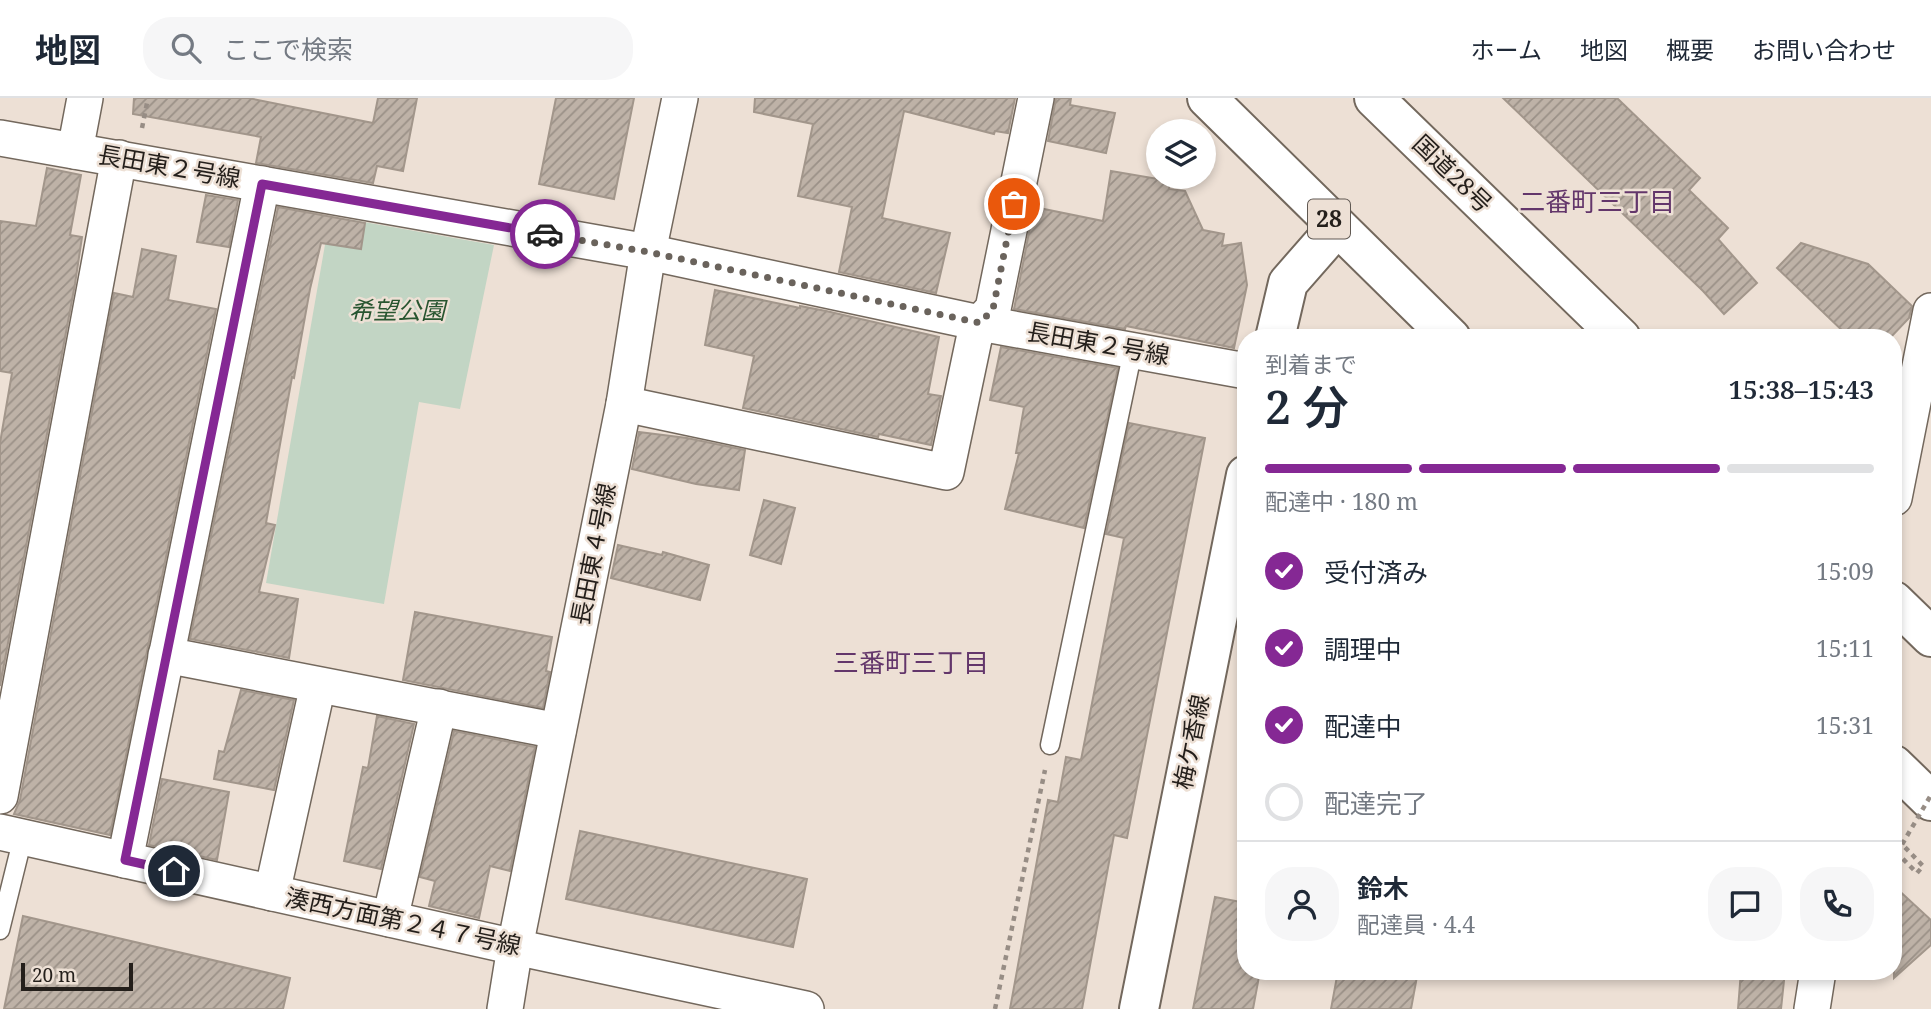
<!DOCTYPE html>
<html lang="ja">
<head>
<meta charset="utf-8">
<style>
	:root { --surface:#fff; --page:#f6f6f7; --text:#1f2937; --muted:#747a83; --line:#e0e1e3; --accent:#852894 }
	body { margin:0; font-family:"Noto Serif","Noto Sans JP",serif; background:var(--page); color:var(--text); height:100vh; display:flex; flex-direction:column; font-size:26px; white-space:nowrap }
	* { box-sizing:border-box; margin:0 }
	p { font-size:23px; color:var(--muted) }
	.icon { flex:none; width:38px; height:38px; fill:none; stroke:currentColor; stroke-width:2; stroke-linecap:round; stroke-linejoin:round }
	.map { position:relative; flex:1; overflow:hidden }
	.drawer { position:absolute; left:1237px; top:231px; width:665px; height:651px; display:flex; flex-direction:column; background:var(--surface); border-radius:28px; box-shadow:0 4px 10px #0003 }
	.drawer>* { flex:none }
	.controls { position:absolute; left:1146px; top:21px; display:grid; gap:14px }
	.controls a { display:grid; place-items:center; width:70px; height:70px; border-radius:50%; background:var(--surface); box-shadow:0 4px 10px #0003; font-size:35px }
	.scale { position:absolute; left:21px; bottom:18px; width:112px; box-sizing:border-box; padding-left:7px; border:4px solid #241f1b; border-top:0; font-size:19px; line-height:24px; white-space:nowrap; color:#241f1b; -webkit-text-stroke:5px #ede0d5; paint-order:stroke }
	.pin { position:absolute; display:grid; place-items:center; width:60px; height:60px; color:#fff; margin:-30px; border:4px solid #fff; border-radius:50%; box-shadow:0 2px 7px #0007 }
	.courier { position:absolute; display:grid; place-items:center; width:70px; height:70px; margin:-35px; border:5px solid #852894; border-radius:50%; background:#fff; color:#222; box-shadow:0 2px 9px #0007 }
	.headline em { font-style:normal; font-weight:600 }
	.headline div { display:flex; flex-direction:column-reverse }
	.headline { display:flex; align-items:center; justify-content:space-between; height:119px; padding:0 28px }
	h1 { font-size:46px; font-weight:600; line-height:52px }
	.bar { display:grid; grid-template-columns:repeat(4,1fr); gap:10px 7px; align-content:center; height:84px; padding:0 28px }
	.bar i { height:9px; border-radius:5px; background:var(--line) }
	.bar .active { background:var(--accent) }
	.bar p { grid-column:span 4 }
	.line { display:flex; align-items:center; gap:18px; padding:0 28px; border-top:2px solid var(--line) }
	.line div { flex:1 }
	.round { display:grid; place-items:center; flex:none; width:74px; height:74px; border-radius:28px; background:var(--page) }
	ol { padding:0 28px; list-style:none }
	li { display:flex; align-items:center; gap:21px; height:77px }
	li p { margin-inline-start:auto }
	li .icon { padding:7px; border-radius:50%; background:var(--accent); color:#fff; stroke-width:4 }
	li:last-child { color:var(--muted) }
	li i { width:38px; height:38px; border:4px solid var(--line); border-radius:50% }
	header { display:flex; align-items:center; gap:42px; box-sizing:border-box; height:98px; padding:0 35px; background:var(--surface); border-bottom:2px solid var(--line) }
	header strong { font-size:33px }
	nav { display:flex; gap:38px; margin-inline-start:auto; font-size:24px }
	.search { width:490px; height:63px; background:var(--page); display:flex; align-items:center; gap:18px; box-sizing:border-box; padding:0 24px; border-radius:28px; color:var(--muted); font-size:26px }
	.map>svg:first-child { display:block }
</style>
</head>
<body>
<header>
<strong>地図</strong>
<div class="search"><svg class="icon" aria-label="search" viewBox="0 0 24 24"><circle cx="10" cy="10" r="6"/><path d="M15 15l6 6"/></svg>ここで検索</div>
<nav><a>ホーム</a><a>地図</a><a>概要</a><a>お問い合わせ</a></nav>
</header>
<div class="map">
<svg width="1931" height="911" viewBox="0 0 1931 911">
	<defs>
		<pattern id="building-hatch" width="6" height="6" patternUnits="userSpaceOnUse" patternTransform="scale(1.75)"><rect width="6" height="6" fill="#beb2a7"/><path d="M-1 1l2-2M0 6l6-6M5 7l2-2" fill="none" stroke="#9a9087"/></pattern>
	</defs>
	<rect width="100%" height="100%" fill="#ede0d5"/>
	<polygon fill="#c2d5c4" points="330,118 494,147 460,311 419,304 384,506 266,485"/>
	<g fill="url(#building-hatch)" stroke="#a2968b" stroke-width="2">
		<polygon points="134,0 248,0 373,25 378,0 417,0 403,73 377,68 373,85 256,65 261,39 133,16"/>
		<polygon points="556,0 634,0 614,101 539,86"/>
		<polygon points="755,0 1015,0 1008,35 995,33 994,36 904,13 882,120 950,135 936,195 839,174 852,109 798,98 813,26 754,14"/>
		<polygon points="1056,0 1071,0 1070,7 1115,15 1106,55 1048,43"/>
		<polygon points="1503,0 1617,0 1700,80 1689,92 1728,130 1718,141 1757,185 1724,216 1703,193"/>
		<polygon points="47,70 81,77 70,137 82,139 75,186 0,588 0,345 12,275 0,273 0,123 36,128"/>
		<polygon points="1111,73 1170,83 1169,91 1185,93 1203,132 1224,136 1222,148 1241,145 1247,187 1234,250 1126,228 1125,231 1014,211 1034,109 1103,123"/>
		<polygon points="206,97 238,102 229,149 197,144"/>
		<polygon points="278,109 365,125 361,151 321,145 310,191 294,280 292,279 266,425 275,427 259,494 298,501 289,560 190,541"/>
		<polygon points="1801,145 1868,166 1912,208 1909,220 1890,240 1850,240 1777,170"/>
		<polygon points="142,151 176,158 168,202 216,211 110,737 14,716 20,702 114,195 133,199"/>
		<polygon points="715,192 800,210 800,208 826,213 939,239 928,296 941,298 931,347 879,336 878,339 743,310 754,258 705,247"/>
		<polygon points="1001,249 1118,270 1084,430 1005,411 1019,355 1016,355 1024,309 990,302"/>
		<polygon points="1129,325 1205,340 1127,740 1114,737 1082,911 1010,911 1048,702 1058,704 1066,659 1081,662 1124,440 1106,436"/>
		<polygon points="639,334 687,340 745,352 739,392 696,386 632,371"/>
		<polygon points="764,402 795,410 781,466 750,457"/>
		<polygon points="618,447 662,457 663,454 709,467 700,502 611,480"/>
		<polygon points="415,514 552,539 546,573 550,574 543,610 403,582"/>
		<polygon points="241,592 294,602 274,692 214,681 219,653 224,654"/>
		<polygon points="377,618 414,626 381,771 344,763 363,669 368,670"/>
		<polygon points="454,633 535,649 510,773 490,768 479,820 429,808 435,783 420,779"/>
		<polygon points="162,681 229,694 217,762 149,747"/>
		<polygon points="580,733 807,781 793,849 566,801"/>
		<polygon points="1894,788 1931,822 1931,847 1894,880"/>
		<polygon points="1215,799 1246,805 1246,873 1260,873 1253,911 1193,911"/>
		<polygon points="23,818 290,880 283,911 4,911"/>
		<polygon points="1338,873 1418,873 1411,911 1331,911"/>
		<polygon points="1741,873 1785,873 1781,911 1738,911"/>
	</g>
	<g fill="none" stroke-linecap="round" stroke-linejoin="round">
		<defs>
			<g id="lane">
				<polyline points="1050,647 1133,252"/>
				<polyline points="0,832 23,739"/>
			</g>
			<g id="street">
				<polyline points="0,40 648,154 980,225 1246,273"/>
				<polyline points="75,53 85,0"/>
				<polyline points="624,306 946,374 974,241 980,225 993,211 1036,0"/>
				<polyline points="1894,400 1931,213"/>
				<polyline points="166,557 558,633"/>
				<polyline points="0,698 119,60"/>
				<polyline points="0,734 515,849 806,911"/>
				<polyline points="125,762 262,86"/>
				<polyline points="272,795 318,587"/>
				<polyline points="390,821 439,609"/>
				<polyline points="505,911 515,849 624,306 648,154 680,0"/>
				<polyline points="1812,911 1818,873"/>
			</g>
			<g id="secondary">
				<polyline points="1275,240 1288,185 1337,129"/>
				<polyline points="1139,911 1246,377"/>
			</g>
			<g id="highway">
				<polyline points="1207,0 1451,240"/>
				<polyline points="1374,0 1621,240"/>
				<polyline points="1894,503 1931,539"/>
				<polyline points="1894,667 1931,703"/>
			</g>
		</defs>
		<use href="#lane" stroke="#73685d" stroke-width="21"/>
		<use href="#street" stroke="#73685d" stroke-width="38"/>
		<use href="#secondary" stroke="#73685d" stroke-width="42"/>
		<use href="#highway" stroke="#73685d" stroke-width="42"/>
		<g stroke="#978d85" stroke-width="4.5" stroke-dasharray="5 5" stroke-linecap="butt">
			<polyline points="142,30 148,0"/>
			<polyline points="1894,751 1898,742 1923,768 1917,775 1897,755"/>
			<polyline points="995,911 1045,672"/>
		</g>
		<use href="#lane" stroke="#fff" stroke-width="18"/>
		<use href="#street" stroke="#fff" stroke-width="35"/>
		<use href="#secondary" stroke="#fff" stroke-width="38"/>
		<use href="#highway" stroke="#fff" stroke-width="38"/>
		<polyline stroke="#978d85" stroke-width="4.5" stroke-dasharray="5 5" stroke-linecap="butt" points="1897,755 1931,697"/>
	</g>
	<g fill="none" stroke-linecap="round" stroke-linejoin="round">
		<polyline stroke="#6a635c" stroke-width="7" stroke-dasharray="0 12.6" points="545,136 648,154 980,225 993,211 1014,106"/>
		<polyline stroke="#852894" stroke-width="9" points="174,773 125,762 262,86 545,136"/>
	</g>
	<g text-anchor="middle" stroke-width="5" stroke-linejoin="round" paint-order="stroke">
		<rect fill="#ede0d5" stroke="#605953" stroke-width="2" x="1308" y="101.5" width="42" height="39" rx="5"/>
		<g font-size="23" font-weight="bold" fill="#241f1b">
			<text x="1329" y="129">28</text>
		</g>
		<g font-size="24" fill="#241f1b" stroke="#ede0d5">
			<text transform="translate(169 69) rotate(10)" y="8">長田東２号線</text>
			<text transform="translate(1452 76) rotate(44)" y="8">国道28号</text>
			<text transform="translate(1098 246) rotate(10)" y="8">長田東２号線</text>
			<text transform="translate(594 456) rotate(-79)" y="8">長田東４号線</text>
			<text transform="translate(1192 644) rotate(-79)" y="8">梅ケ香線</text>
			<text transform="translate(403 824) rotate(12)" y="8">湊西方面第２４７号線</text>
		</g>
		<g font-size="24" font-style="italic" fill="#285530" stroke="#ede0d5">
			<text x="397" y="221">希望公園</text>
		</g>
		<g font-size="26" fill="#63366b" stroke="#ede0d5">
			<text x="1597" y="113">二番町三丁目</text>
			<text x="911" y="574">三番町三丁目</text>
		</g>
	</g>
</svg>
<div class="controls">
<a><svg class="icon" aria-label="layers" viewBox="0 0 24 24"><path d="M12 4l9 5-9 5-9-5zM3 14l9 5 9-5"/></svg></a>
</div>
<div class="scale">20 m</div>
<div class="pin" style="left:1014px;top:106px;background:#ea580c"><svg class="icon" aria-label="bag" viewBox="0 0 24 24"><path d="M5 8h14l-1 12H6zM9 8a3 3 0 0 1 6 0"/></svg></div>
<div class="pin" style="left:174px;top:773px;background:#1f2937"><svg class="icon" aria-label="home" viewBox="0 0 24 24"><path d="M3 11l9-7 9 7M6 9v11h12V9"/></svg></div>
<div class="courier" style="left:545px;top:136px"><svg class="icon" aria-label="car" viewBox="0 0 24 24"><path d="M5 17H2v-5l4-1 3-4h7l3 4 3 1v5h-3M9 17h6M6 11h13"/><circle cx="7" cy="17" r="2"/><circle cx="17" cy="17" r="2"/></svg></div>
<section class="drawer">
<div class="headline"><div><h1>2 分</h1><p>到着まで</p></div><em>15:38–15:43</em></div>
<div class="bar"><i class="active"></i><i class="active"></i><i class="active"></i><i></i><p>配達中 · 180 m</p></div>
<ol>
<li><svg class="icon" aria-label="check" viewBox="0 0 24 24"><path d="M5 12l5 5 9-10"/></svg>受付済み<p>15:09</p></li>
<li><svg class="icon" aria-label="check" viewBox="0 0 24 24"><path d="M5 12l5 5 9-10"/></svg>調理中<p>15:11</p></li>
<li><svg class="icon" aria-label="check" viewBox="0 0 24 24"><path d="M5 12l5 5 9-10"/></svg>配達中<p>15:31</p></li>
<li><i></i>配達完了</li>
</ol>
<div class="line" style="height:126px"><a class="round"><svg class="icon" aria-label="person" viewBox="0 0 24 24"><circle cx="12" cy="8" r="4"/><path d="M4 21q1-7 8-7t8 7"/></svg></a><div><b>鈴木</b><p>配達員 · 4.4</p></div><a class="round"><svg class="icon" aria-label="chat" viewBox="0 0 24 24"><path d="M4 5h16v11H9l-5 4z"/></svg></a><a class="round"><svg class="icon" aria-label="phone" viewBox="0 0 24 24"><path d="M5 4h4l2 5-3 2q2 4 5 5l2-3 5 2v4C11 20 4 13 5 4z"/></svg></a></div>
</section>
</div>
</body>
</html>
